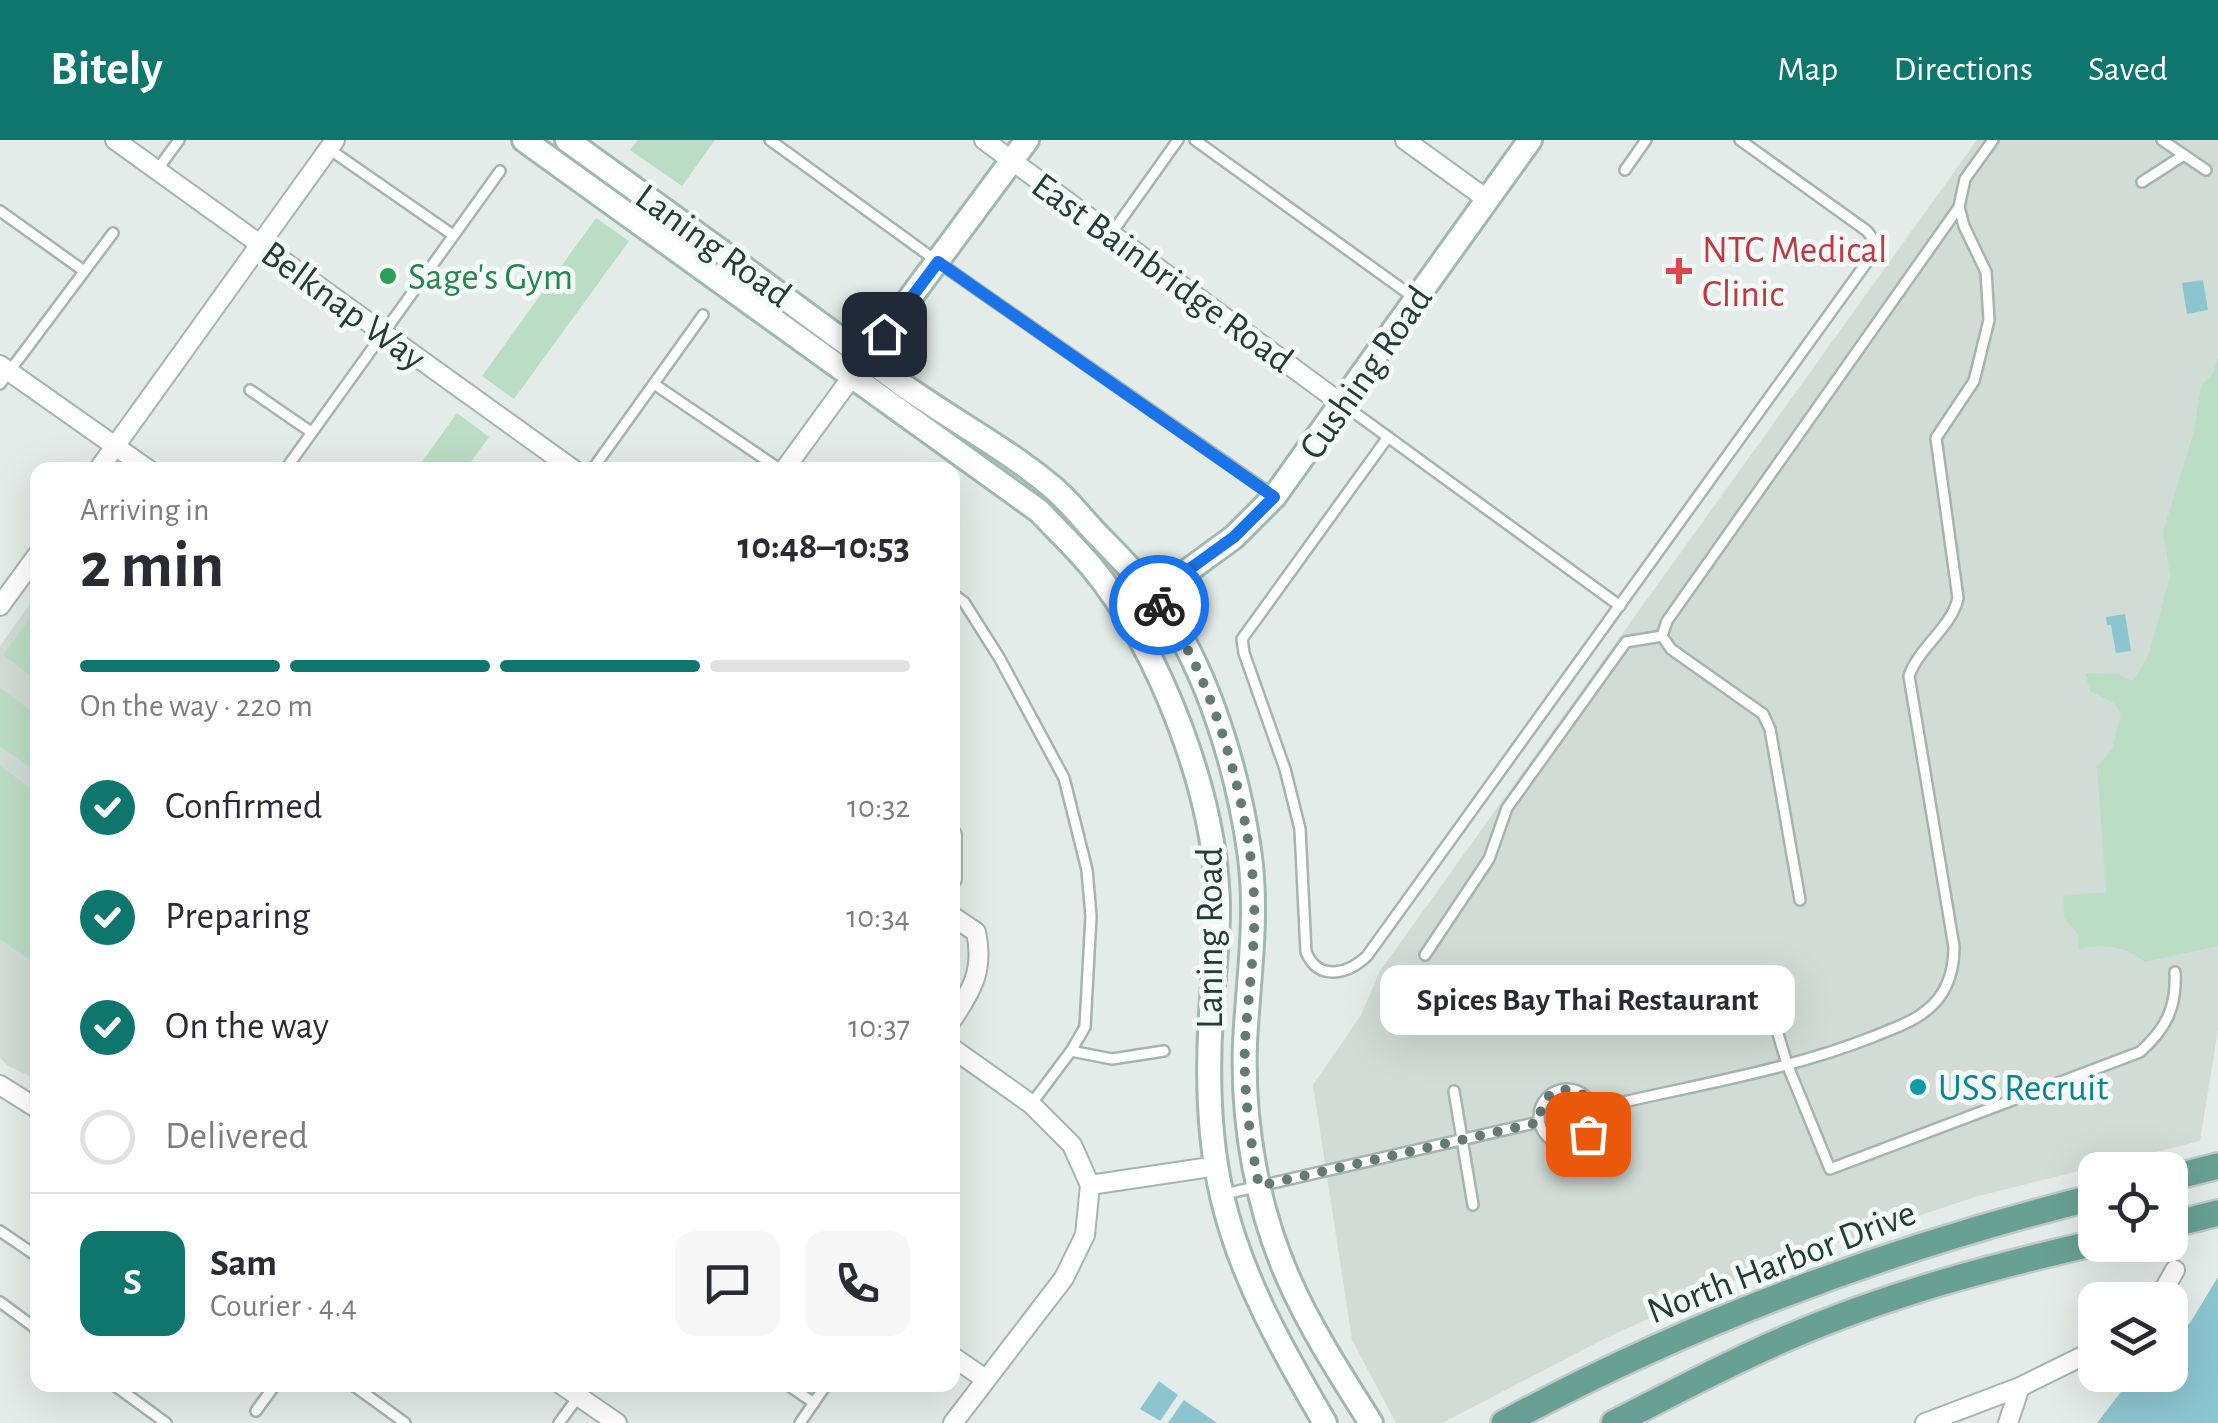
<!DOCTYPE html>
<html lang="en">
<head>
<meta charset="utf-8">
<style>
	:root { --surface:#fff; --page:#f7f7f7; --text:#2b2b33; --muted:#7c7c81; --line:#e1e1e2; --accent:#0f766e }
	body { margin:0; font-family:"Alegreya Sans",sans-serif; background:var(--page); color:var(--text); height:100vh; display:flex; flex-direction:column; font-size:38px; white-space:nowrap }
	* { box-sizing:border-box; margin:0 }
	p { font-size:32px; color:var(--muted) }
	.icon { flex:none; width:55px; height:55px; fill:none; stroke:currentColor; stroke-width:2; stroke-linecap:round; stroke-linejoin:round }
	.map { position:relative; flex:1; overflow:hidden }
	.details { position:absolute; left:30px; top:322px; width:930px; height:930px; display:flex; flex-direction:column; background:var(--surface); border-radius:20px; box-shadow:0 10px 40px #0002 }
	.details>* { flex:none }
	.buttons { position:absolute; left:2078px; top:1012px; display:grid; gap:20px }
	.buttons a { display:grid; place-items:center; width:110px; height:110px; border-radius:20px; background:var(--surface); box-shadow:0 10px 40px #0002; font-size:50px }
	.pin { position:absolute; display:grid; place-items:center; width:85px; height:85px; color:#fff; margin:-42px; border-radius:20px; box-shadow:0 5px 15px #0006 }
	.courier { position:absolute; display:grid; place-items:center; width:100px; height:100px; margin:-50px; border:8px solid #1a73e8; border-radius:50%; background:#fff; color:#222; box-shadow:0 2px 12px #0007 }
	.bubble { position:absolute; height:70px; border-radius:20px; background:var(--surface); box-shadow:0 10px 40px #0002; font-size:32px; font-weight:600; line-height:70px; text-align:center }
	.headline em { font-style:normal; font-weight:600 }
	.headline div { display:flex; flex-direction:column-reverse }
	.headline { display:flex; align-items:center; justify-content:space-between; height:170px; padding:0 50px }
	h1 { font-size:65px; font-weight:600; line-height:75px }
	.bar { display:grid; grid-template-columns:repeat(4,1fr); gap:15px 10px; align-content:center; height:120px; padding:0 50px }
	.bar i { height:12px; border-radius:8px; background:var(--line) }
	.bar .active { background:var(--accent) }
	.bar p { grid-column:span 4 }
	.line { display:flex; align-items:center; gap:25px; padding:0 50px; border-top:2px solid var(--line) }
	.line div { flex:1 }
	.round { display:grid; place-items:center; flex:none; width:105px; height:105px; border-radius:20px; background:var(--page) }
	ol { padding:0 50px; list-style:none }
	li { display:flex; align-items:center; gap:30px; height:110px }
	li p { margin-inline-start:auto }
	li .icon { padding:10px; border-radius:50%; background:var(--accent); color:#fff; stroke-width:4 }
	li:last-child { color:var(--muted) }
	li i { width:55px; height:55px; border:5px solid var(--line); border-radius:50% }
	header { display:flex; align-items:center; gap:60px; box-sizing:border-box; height:140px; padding:0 50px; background:var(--accent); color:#fff }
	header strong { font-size:48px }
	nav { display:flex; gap:55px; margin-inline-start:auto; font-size:35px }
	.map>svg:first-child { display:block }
</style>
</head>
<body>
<header>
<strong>Bitely</strong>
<nav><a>Map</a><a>Directions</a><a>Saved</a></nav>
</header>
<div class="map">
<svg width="2218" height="1283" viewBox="0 0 2218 1283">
	<rect width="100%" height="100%" fill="#e3ece8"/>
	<g fill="#d1dcd7">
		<polygon points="1977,0 2218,0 2218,890 2200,1001 1975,1057 1801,1115 1711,1150 1602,1200 1442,1283 1396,1283 1352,1200 1313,945 1361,875 1380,831"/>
		<polygon points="37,454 37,939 8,926 0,918 0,506"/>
	</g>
	<g fill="#bcddc5">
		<polygon points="638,0 715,0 682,46 630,10"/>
		<polygon points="596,78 629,101 514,259 482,236"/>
		<path d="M 2218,218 L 2218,806 L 2145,822 C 2122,805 2105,804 2078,809 L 2078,794 L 2064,778 L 2063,756 L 2106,752 L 2097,627 L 2112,609 L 2121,574 L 2115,564 L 2090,551 L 2085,533 L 2118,534 L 2133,541 L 2149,514 L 2170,436 L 2163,392 L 2194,291 L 2201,245 L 2213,234 Z"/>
		<polygon points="457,273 489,297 465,330 416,330"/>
		<polygon points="31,477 37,482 37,540 3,515"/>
		<polygon points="0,548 37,575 37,618 31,628 0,606"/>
		<polygon points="0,626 37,653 37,825 0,799"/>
	</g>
	<g fill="#8cc5d0">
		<polygon points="2203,140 2208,170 2187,174 2182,143"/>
		<polygon points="2125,474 2131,511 2116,513 2111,485 2107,485 2106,477"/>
		<polygon points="2218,1137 2218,1283 2097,1283 2134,1235 2170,1235 2170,1199 2190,1183"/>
		<polygon points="1159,1241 1178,1255 1160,1281 1140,1269"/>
		<polygon points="1184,1260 1217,1283 1168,1283"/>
	</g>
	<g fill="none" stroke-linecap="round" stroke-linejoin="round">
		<defs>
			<g id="lane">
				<polyline points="770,0 938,122 1274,356"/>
				<polyline points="1195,0 1416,159"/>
				<polyline points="2162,0 2206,30"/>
				<polyline points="329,9 453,95"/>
				<polyline points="157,30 179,0"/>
				<polyline points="1625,30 1646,0"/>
				<polyline points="2142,42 2184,15"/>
				<polyline points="0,71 84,131"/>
				<polyline points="1111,94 1178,0"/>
				<polyline points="0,244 113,93"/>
				<polyline points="654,244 781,330"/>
				<polyline points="250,250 311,292"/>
				<polyline points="1344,265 1620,466"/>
				<path d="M 1388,297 L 1242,499 L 1244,513 L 1285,629 L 1300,689 L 1306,812 C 1319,842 1348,834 1367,816 L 1872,115 L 1873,99 L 1867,91 L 1740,0"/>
				<polyline points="285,330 500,31"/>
				<polyline points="592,330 703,175"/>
				<polyline points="952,453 964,462 1000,519 1064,638 1087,730 1091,776 1085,887 1071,911 1032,963"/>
				<polyline points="1800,760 1770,589 1763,574 1671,509 1662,496 1667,481 1959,67"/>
				<polyline points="1425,815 1489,719 1507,668 1626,502 1662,496"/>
				<path d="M 1773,877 L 1787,924 L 1830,1029 L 2140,912 C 2166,889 2177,867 2175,832"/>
				<polyline points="1071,911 1112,919 1164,911"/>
				<circle cx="1567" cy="977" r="28"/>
				<polyline points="1454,951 1473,1065"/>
				<path d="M 1594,969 C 1687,946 1785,932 1875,896 C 1891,889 1909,884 1923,873 C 1946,857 1954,834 1954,807 L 1909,536 C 1919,507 1952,487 1958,458 L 1936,298 L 1974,241 L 1989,180 L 1986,132 L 1964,86 L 1959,67 L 1965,39 L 1993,0"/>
				<polyline points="1225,1054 1539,982"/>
				<polyline points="0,1091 38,1117"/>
				<polyline points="0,1162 38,1190"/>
				<polyline points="114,1245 166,1283"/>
				<polyline points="353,1245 405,1283"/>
				<polyline points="788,1245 814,1263"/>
				<polyline points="256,1271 275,1245"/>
				<polyline points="559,1283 578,1257"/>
				<polyline points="800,1283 826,1245"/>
			</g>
			<g id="street">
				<polyline points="115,0 574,330"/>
				<polyline points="984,0 1342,264"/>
				<polyline points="1405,0 1488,60"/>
				<polyline points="0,225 149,330"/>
				<polyline points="98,330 335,0"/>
				<polyline points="784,330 851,238"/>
				<polyline points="0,466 38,414"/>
				<polyline points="952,695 952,739"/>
				<path d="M 952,776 L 976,792 C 984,829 973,849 952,880"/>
				<polyline points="952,908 1031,964 1072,1005 1090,1045 1085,1095 1064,1138 953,1283"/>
				<polyline points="0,945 38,969"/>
				<polyline points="1090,1045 1217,1026"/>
				<polyline points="2158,1160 2175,1130"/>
				<polyline points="952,1216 985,1239"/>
				<polyline points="562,1245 617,1283"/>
				<polyline points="1925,1283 2020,1247 2095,1210"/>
				<polyline points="2008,1283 2020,1247"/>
			</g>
			<g id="secondary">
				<path d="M 524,0 L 1039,371 C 1056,389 1075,407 1091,426 C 1162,512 1217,658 1218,769 C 1218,800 1214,829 1212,860 C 1207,925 1207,992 1222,1056 C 1241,1138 1283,1211 1325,1283"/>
				<path d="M 567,0 C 677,79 787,159 896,240 C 946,277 1003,306 1051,346 C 1067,359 1081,377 1096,393 C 1123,421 1155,452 1175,486 C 1214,551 1240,642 1250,717 C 1258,780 1248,841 1245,903 C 1242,983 1257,1069 1290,1142 C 1312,1191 1342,1237 1371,1283"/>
				<polyline points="859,227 1027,0"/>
				<polyline points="1141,465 1234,397 1274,357 1530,0"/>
			</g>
			<g id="primary">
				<polyline points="2170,1038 2218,1026"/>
				<polyline points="2170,1085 2218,1073"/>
				<path d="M 1504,1283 C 1690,1182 1890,1108 2095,1057"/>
				<path d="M 1614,1283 C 1671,1254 1728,1223 1787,1198 C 1886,1155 1990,1127 2095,1103"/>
			</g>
		</defs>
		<use href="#lane" stroke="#a6b4af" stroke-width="14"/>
		<use href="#street" stroke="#a6b4af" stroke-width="22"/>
		<use href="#secondary" stroke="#a1b8b0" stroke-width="28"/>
		<use href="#primary" stroke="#c1c9c7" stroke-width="30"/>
		<use href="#lane" stroke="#fff" stroke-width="9"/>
		<use href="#street" stroke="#fff" stroke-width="18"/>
		<use href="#secondary" stroke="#fff" stroke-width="22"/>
		<use href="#primary" stroke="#68a193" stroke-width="25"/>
	</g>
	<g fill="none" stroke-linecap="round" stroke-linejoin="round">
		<path stroke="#667a75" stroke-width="10" stroke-dasharray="0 18" d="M 1159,465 C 1213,532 1251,672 1254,758 C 1256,806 1248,855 1245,902 C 1243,950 1250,999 1259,1046 L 1540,982 C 1537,929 1616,947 1588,994"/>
		<polyline stroke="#1a73e8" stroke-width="12" points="884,194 938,122 1274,357 1234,397 1152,456 1159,465"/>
	</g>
	<path fill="#e0444e" stroke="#f3f9f6" stroke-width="4" d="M1674 116h10v10h10v10h-10v10h-10v-10h-10v-10h10z"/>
	<circle fill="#2e9e5b" stroke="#f3f9f6" stroke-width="4" cx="388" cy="136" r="10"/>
	<circle fill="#0f9aa8" stroke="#f3f9f6" stroke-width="4" cx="1918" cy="947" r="10"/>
	<g text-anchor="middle" stroke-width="10" stroke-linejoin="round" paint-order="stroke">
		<g font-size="38" fill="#233d37" stroke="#f3f9f6">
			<text transform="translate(714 105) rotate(36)" y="13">Laning Road</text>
			<text transform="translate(1163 132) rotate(36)" y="13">East Bainbridge Road</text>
			<text transform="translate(344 165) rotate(36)" y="13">Belknap Way</text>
			<text transform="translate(1365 232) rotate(-55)" y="13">Cushing Road</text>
			<text transform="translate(1209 798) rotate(-90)" y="13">Laning Road</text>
			<text transform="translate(1781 1121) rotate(-21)" y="13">North Harbor Drive</text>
		</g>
		<g font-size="38" fill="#be3a42" stroke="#f3f9f6" text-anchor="start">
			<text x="1702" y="122">NTC Medical<tspan x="1702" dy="44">Clinic</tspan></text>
		</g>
		<g font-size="38" fill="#27864d" stroke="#f3f9f6" text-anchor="start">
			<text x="408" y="149">Sage's Gym</text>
		</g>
		<g font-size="38" fill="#0d838f" stroke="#f3f9f6" text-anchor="start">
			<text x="1938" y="960">USS Recruit</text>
		</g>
	</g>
</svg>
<div class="buttons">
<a><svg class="icon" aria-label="locate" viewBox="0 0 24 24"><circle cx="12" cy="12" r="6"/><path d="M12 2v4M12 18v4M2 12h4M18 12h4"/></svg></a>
<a><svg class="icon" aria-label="layers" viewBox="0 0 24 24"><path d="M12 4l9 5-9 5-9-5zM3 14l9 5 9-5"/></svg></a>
</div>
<div class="pin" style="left:1588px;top:994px;background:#ea580c"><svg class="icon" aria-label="bag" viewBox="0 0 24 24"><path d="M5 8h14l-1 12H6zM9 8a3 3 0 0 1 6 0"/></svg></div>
<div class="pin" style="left:884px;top:194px;background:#1f2937"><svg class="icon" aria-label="home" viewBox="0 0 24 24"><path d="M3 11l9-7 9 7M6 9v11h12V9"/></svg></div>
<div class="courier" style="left:1159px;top:465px"><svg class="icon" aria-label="bike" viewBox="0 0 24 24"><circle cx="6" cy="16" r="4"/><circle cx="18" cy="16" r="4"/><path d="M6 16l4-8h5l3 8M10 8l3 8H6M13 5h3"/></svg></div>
<div class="bubble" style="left:1380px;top:825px;width:415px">Spices Bay Thai Restaurant</div>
<section class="details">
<div class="headline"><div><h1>2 min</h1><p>Arriving in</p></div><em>10:48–10:53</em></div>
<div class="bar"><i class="active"></i><i class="active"></i><i class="active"></i><i></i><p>On the way · 220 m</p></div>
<ol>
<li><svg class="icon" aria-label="check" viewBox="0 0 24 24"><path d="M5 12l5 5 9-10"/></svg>Confirmed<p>10:32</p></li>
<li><svg class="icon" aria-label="check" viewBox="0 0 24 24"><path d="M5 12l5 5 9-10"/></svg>Preparing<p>10:34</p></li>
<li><svg class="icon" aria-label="check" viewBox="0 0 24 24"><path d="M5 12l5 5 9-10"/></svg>On the way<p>10:37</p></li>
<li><i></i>Delivered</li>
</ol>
<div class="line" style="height:180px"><b class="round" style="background:var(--accent);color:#fff">S</b><div><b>Sam</b><p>Courier · 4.4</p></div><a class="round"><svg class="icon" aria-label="chat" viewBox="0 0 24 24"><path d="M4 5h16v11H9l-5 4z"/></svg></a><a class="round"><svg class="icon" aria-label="phone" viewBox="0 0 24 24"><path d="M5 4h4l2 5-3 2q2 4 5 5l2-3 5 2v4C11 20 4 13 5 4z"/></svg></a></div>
</section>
</div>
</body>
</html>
